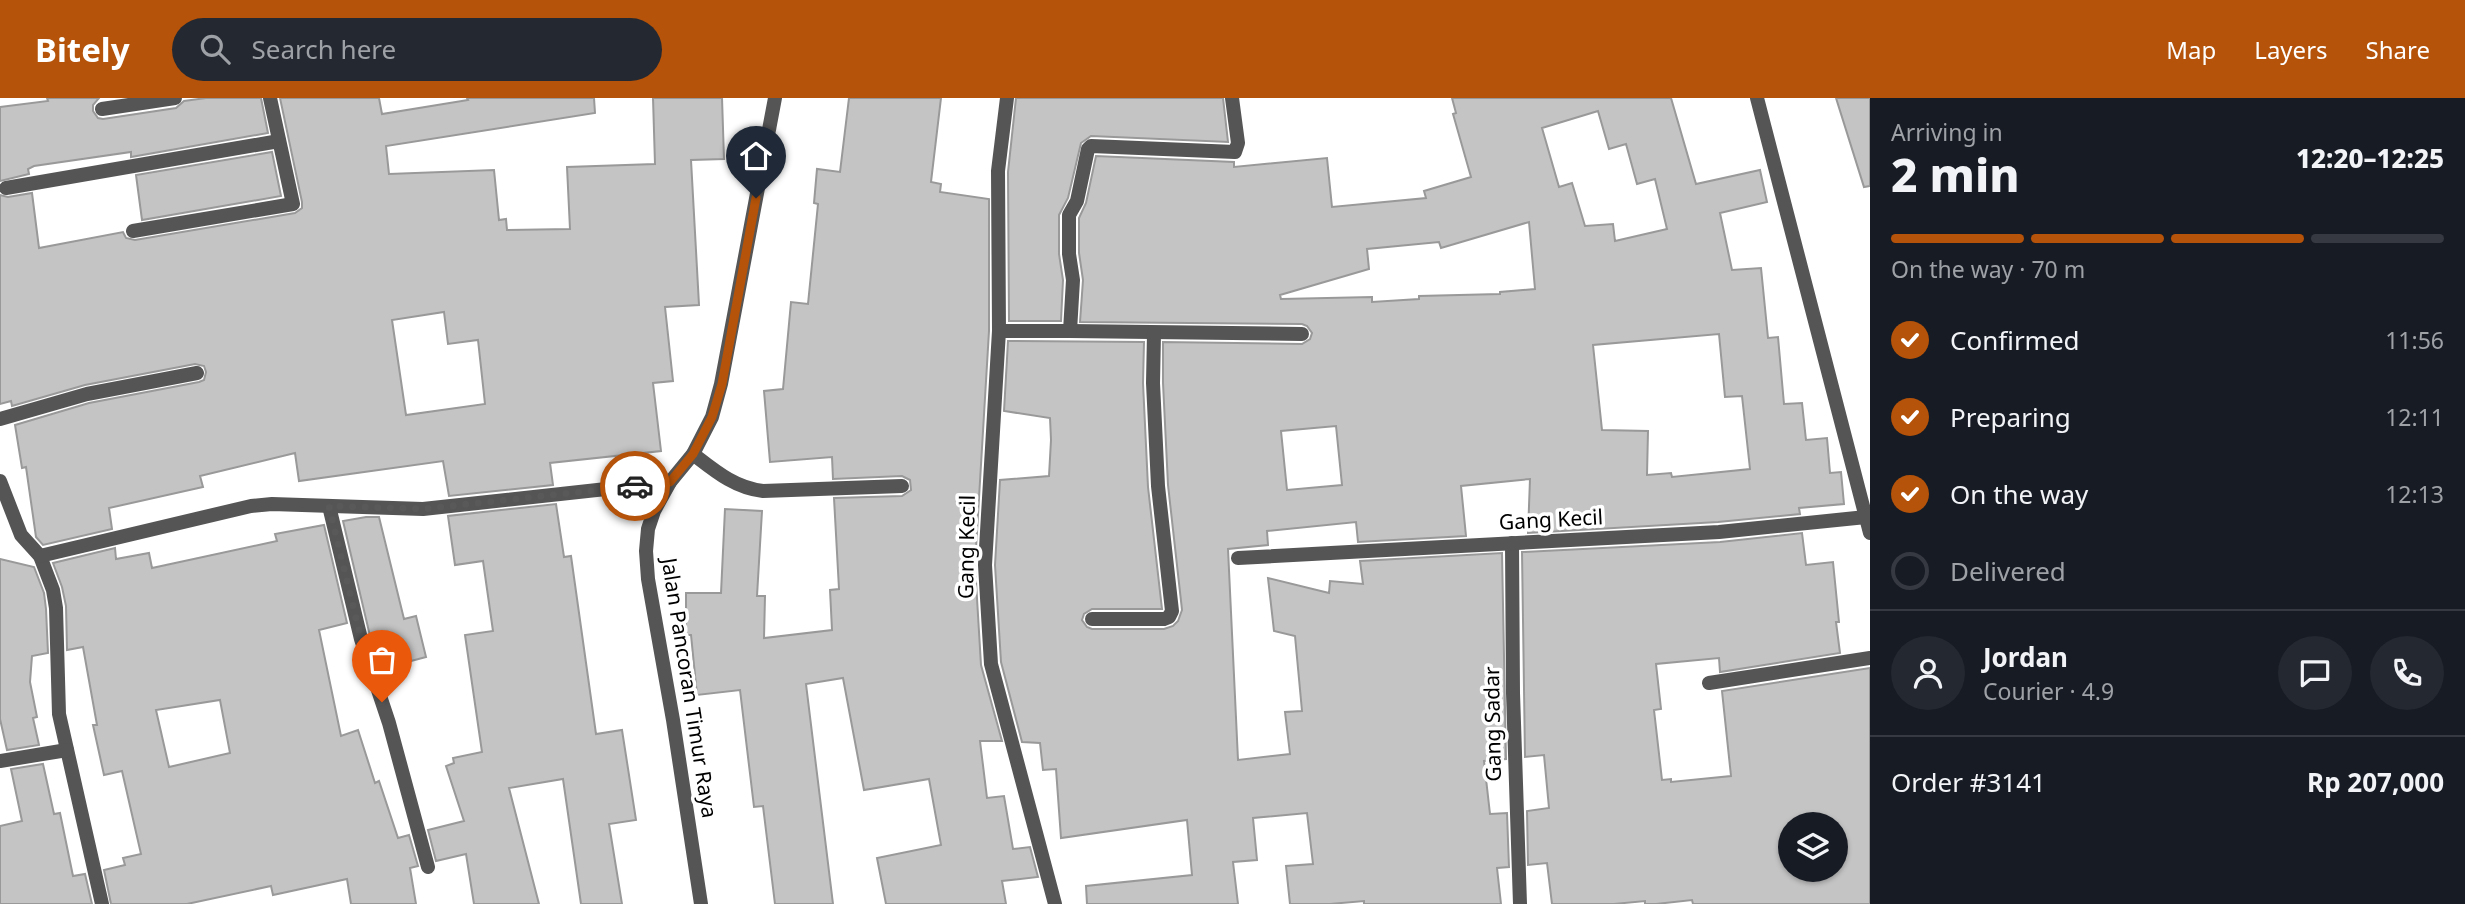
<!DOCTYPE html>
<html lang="en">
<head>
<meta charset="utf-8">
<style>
	:root { --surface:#171b24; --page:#242831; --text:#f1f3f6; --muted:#9ea1a6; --line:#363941; --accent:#b45309 }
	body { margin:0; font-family:"Noto Sans",sans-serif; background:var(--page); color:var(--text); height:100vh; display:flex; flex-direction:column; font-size:26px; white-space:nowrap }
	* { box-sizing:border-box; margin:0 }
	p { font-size:23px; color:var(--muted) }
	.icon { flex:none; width:38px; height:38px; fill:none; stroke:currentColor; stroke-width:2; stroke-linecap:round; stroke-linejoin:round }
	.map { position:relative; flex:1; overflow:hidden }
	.details { display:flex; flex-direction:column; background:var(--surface); width:595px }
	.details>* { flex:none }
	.controls { position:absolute; left:1778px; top:714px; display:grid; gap:14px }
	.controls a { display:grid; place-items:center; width:70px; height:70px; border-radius:50%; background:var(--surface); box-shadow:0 2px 5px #0004; font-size:35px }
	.pin { position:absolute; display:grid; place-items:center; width:60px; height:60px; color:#fff; margin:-72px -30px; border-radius:50% 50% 50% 0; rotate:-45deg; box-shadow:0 0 7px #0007 }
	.pin .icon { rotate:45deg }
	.courier { position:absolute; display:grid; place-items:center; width:70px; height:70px; margin:-35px; border:5px solid #b45309; border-radius:50%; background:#fff; color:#222; box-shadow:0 2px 9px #0007 }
	.headline em { font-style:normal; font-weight:800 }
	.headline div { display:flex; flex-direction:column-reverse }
	.headline { display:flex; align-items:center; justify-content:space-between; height:119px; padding:0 21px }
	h1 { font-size:46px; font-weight:800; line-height:52px }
	.bar { display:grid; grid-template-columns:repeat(4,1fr); gap:10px 7px; align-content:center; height:84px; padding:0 21px }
	.bar i { height:9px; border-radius:5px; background:var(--line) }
	.bar .on { background:var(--accent) }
	.bar p { grid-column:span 4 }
	.line { display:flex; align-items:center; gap:18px; padding:0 21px; border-top:2px solid var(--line) }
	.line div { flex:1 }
	.round { display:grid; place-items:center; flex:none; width:74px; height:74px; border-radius:37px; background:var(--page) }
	ol { padding:0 21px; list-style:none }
	li { display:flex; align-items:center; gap:21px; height:77px }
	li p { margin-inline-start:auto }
	li .icon { padding:7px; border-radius:50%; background:var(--accent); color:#fff; stroke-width:4 }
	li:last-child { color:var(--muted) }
	li i { width:38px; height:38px; border:4px solid var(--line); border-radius:50% }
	header { display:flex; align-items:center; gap:42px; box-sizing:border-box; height:98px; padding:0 35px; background:var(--accent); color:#fff }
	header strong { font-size:33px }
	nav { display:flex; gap:38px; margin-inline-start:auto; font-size:24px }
	.search { width:490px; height:63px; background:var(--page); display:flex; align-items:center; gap:18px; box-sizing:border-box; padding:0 24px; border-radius:38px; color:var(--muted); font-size:26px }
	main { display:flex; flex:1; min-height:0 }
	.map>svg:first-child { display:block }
</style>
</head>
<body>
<header>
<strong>Bitely</strong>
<div class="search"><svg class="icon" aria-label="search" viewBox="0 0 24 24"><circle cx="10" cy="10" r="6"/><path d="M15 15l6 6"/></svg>Search here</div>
<nav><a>Map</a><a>Layers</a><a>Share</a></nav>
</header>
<main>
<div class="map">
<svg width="1870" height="806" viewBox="0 0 1870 806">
	<rect width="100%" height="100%" fill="#fff"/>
	<g fill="#c4c4c4" stroke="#999" stroke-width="2" fill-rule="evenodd">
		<polygon points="47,0 99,0 93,7 93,13 98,20 103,21 176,10 184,3 206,0 261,0 268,35 131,59 131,54 34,68 28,71 29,76 0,83 0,9 48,3"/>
		<path d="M 280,0 L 379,0 L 382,16 L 468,2 L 467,0 L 594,0 L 595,15 L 386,48 L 389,76 L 494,72 L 499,122 L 506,121 L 507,132 L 570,131 L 567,69 L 655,66 L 653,0 L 722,0 L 724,61 L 691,62 L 699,207 L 665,209 L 673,283 L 653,285 L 661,353 L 550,365 L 553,387 L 449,398 L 443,363 L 299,383 L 295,355 L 200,378 L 203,389 L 109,410 L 112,431 L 43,447 L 36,439 L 26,369 L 22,370 L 15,327 L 89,305 L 199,284 L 204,282 L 206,274 L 204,268 L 195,266 L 85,287 L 12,308 L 11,303 L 0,306 L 0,97 L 8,99 L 32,95 L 39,150 L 123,134 L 126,140 L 135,142 L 295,115 L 302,110 L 302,104 ZM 444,214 L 448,246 L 478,242 L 485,306 L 406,317 L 392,222 Z"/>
		<polygon points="849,0 941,0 931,84 941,86 940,94 989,101 989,233 975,467 981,567 1002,643 980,643 987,700 1004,698 1013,751 1030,749 1038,779 1002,783 1006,806 886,806 877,760 941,747 929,681 864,692 843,580 806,586 833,806 775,806 763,708 754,709 740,592 697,597 691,537 686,537 686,495 721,495 725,411 762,413 757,498 765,498 764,540 832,532 830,492 839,491 834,400 902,398 911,392 910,382 902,378 833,381 832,359 770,364 764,293 783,291 791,204 808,206 818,106 814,105 817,71 840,74"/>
		<polygon points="1016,0 1223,0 1228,44 1091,38 1081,45 1068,100 1059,117 1059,156 1063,182 1061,223 1009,223 1008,74"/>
		<path d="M 1452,0 L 1671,0 L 1696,86 L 1760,72 L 1767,104 L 1720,115 L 1732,172 L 1761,170 L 1768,240 L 1778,239 L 1784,306 L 1802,305 L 1806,342 L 1827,340 L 1830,375 L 1841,374 L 1844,406 L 1799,410 L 1800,416 L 1718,424 L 1528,435 L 1530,381 L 1461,388 L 1466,438 L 1358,444 L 1356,424 L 1267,433 L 1268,447 L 1228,451 L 1238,662 L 1290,656 L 1285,614 L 1302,613 L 1295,538 L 1274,533 L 1268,480 L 1329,495 L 1330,483 L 1363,486 L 1360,463 L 1502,455 L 1506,661 L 1484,663 L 1490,716 L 1507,715 L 1509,769 L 1497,770 L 1501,806 L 1364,806 L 1364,803 L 1330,806 L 1290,806 L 1286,768 L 1313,766 L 1307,715 L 1253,720 L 1257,762 L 1233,764 L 1238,806 L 1087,806 L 1086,788 L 1192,777 L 1187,722 L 1061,740 L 1056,671 L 1043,672 L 1040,645 L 1022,644 L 1001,564 L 995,467 L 1000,382 L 1049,378 L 1051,342 L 1050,320 L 1004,313 L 1008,243 L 1144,244 L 1143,285 L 1148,389 L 1162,511 L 1092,511 L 1084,516 L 1082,522 L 1087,529 L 1092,531 L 1164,531 L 1173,528 L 1178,523 L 1182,512 L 1168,387 L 1163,285 L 1163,244 L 1302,246 L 1310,241 L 1312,235 L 1307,228 L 1302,226 L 1080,224 L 1083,182 L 1079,155 L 1079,120 L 1086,105 L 1096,58 L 1234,64 L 1234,69 L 1327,60 L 1332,109 L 1426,100 L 1424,93 L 1471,79 L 1453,16 L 1456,15 ZM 1598,13 L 1609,51 L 1626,46 L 1637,86 L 1655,81 L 1667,131 L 1615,143 L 1613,126 L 1585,128 L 1572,85 L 1559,89 L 1542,30 ZM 1529,124 L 1535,191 L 1500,194 L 1500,196 L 1419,198 L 1419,201 L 1372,204 L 1372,199 L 1281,201 L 1280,197 L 1369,171 L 1367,151 L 1439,144 L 1441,150 ZM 1719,236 L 1725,299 L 1742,298 L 1750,371 L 1672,379 L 1671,375 L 1647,377 L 1648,333 L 1602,332 L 1593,247 ZM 1336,328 L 1342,387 L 1287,392 L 1281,333 Z"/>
		<polygon points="1836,0 1870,0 1870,88 1864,89"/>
		<polygon points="272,54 281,98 142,122 136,77"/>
		<polygon points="556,406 564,459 571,458 596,636 622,632 636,722 609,726 622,806 581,806 563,681 509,690 539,806 474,806 466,756 436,763 428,732 464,723 446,668 454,665 453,660 482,654 465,537 493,533 483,463 455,467 448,418"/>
		<polygon points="366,419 379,419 404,521 416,518 426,559 381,571 370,538 343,423"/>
		<path d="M 324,427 L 347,525 L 319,532 L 341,638 L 358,632 L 375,685 L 379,683 L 398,740 L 409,737 L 418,768 L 410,770 L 416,806 L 351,806 L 347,781 L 273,797 L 271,788 L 187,806 L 111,806 L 104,772 L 125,767 L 123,760 L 141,756 L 122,673 L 104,677 L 93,627 L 97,627 L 83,549 L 67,552 L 66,508 L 62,489 L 53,465 L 115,450 L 116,461 L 149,455 L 152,470 L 277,443 L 275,436 ZM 220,602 L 230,655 L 169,669 L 156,612 Z"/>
		<path d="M 1802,435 L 1806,467 L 1833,464 L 1839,524 L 1836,524 L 1840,555 L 1720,574 L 1719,560 L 1656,566 L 1661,611 L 1654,612 L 1662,682 L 1671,681 L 1671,684 L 1731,678 L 1722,593 L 1870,570 L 1870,806 L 1693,806 L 1692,802 L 1656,806 L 1645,806 L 1645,803 L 1614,806 L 1552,806 L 1547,765 L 1528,767 L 1527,713 L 1549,710 L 1544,657 L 1525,659 L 1522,454 L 1720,444 ZM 1790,726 L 1836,726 L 1836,772 L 1790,772 Z"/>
		<polygon points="0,461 34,469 44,495 46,511 48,555 32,558 30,584 37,619 33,620 39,647 7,652 0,621"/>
		<polygon points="43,666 54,716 60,715 73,778 85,776 92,806 0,806 0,728 22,723 11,671"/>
	</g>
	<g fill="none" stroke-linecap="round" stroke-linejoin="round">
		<g stroke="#555" stroke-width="14">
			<polyline points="102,11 175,0"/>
			<polyline points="6,90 279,43"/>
			<polyline points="133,133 293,106 270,0"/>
			<polyline points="999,233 998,73 1007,0"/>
			<polyline points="1070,233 1302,236"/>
			<polyline points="0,321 87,296 197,275"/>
			<path d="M 693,356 C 715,373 735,390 763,393 L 902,388"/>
			<polyline points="0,383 21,437 40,458 53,492 56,510 59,616 102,806"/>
			<polyline points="329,408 361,541 389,625 428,769"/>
			<polyline points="1512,445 1513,595 1520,806"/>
			<polyline points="40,458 251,408 272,406 423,411 670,384"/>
			<polyline points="1238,460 1719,434 1866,419"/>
			<polyline points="1092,521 1164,521 1169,519 1172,513 1158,388 1153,285 1154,235"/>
			<polyline points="1709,585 1870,560"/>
			<polyline points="0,663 67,652"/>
			<polyline points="1055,806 991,566 985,467 999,233 1070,233 1073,182 1069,156 1069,117 1077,103 1088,51 1091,48 1235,54 1238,45 1232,0"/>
		</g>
		<g stroke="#555" stroke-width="14">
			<polyline points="1757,0 1870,435"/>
			<polyline points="701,806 673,622 648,481 646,453 648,431 654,413 670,384 693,356 712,319 721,286 775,0"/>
		</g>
	</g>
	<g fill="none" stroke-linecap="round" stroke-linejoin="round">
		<polyline stroke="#595959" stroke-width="7" stroke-dasharray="0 12.6" points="382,604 361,541 329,408 423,411 635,388"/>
		<polyline stroke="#b45309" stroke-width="9" points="635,388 670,384 693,356 712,319 722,286 756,100"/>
	</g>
	<g text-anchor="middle" stroke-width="7" stroke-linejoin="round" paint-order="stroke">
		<g font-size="21" fill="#000" stroke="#fff">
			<text transform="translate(1551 422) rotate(-3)" y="7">Gang Kecil</text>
			<text transform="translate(967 449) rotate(-89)" y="7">Gang Kecil</text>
			<text transform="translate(689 590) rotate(81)" y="7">Jalan Pancoran Timur Raya</text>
			<text transform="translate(1493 626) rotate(-91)" y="7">Gang Sadar</text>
		</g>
	</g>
</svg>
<div class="controls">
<a><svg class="icon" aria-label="layers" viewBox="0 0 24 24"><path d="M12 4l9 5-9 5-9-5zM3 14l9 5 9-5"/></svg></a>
</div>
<div class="pin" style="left:382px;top:604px;background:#ea580c"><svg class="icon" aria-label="bag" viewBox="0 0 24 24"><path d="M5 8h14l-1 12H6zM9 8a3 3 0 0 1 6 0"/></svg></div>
<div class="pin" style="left:756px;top:100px;background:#1f2937"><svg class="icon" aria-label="home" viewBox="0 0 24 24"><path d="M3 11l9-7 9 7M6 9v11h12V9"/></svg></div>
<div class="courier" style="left:635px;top:388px"><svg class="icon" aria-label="car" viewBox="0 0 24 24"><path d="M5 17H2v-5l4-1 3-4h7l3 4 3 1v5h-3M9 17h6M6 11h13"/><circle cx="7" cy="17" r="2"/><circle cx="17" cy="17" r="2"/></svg></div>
</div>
<section class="details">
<div class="headline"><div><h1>2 min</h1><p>Arriving in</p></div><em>12:20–12:25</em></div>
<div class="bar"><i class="on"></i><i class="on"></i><i class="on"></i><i></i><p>On the way · 70 m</p></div>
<ol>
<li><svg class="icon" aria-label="check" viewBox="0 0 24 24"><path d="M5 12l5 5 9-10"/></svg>Confirmed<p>11:56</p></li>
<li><svg class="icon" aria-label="check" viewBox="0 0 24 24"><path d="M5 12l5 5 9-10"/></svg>Preparing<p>12:11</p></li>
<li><svg class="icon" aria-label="check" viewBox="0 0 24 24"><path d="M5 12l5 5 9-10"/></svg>On the way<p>12:13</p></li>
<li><i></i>Delivered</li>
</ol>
<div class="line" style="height:126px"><a class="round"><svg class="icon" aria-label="person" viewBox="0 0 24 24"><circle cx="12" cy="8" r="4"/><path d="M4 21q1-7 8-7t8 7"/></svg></a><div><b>Jordan</b><p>Courier · 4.9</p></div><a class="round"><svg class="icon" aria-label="chat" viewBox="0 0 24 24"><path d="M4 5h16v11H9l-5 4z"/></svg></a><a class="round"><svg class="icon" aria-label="phone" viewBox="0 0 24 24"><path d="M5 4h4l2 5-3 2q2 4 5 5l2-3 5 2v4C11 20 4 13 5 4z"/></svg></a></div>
<div class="line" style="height:91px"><div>Order #3141</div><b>Rp 207,000</b></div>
</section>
</main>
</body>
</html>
